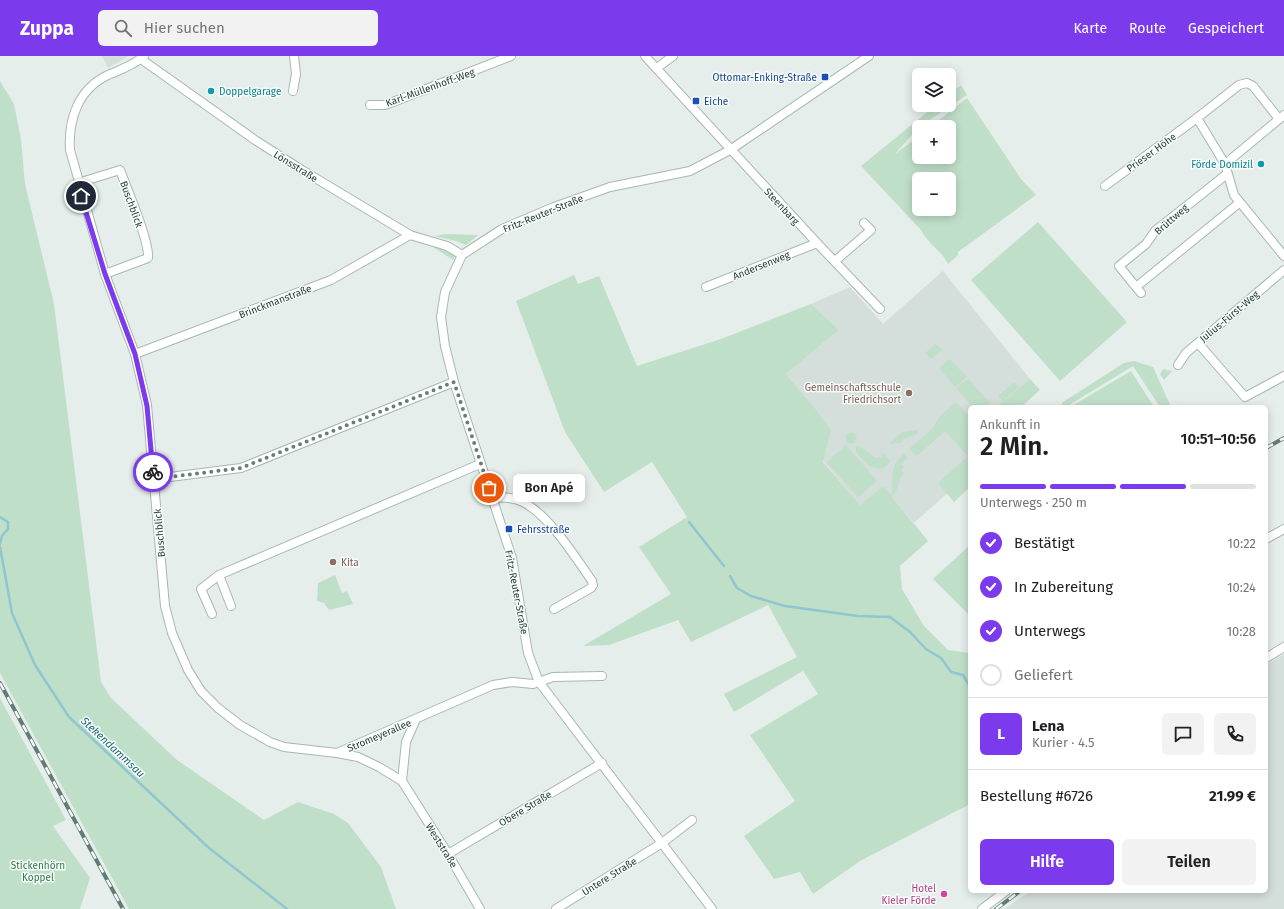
<!DOCTYPE html>
<html lang="de">
<head>
<meta charset="utf-8">
<style>
	:root { --surface:#fff; --page:#f2f2f2; --text:#202124; --muted:#757577; --line:#e0e0e0; --accent:#7c3aed }
	body { margin:0; font-family:"Fira Sans",sans-serif; background:var(--page); color:var(--text); height:100vh; display:flex; flex-direction:column; font-size:15px; white-space:nowrap }
	* { box-sizing:border-box; margin:0 }
	p { font-size:13px; color:var(--muted) }
	.icon { flex:none; width:22px; height:22px; fill:none; stroke:currentColor; stroke-width:2; stroke-linecap:round; stroke-linejoin:round }
	.map { position:relative; flex:1; overflow:hidden }
	.details { position:absolute; left:968px; top:349px; width:300px; height:488px; display:flex; flex-direction:column; background:var(--surface); border-radius:6px; box-shadow:0 2px 10px #0003 }
	.details>* { flex:none }
	.buttons { position:absolute; left:912px; top:12px; display:grid; gap:8px }
	.buttons a { display:grid; place-items:center; width:44px; height:44px; border-radius:6px; background:var(--surface); box-shadow:0 2px 10px #0003; font-size:20px }
	.pin { position:absolute; display:grid; place-items:center; width:34px; height:34px; color:#fff; margin:-17px; border:2px solid #fff; border-radius:50%; box-shadow:0 1px 4px #0007 }
	.courier { position:absolute; display:grid; place-items:center; width:40px; height:40px; margin:-20px; border:3px solid #7c3aed; border-radius:50%; background:#fff; color:#222; box-shadow:0 1px 5px #0007 }
	.bubble { position:absolute; height:28px; border-radius:6px; background:var(--surface); box-shadow:0 2px 10px #0003; font-size:13px; font-weight:600; line-height:28px; text-align:center }
	.headline em { font-style:normal; font-weight:600 }
	.headline div { display:flex; flex-direction:column-reverse }
	.headline { display:flex; align-items:center; justify-content:space-between; height:68px; padding:0 12px }
	h1 { font-size:26px; font-weight:600; line-height:30px }
	.bar { display:grid; grid-template-columns:repeat(4,1fr); gap:6px 4px; align-content:center; height:48px; padding:0 12px }
	.bar i { height:5px; border-radius:3px; background:var(--line) }
	.bar .current { background:var(--accent) }
	.bar p { grid-column:span 4 }
	.line { display:flex; align-items:center; gap:10px; padding:0 12px; border-top:1px solid var(--line) }
	.line div { flex:1 }
	.round { display:grid; place-items:center; flex:none; width:42px; height:42px; border-radius:6px; background:var(--page) }
	ol { padding:0 12px; list-style:none }
	li { display:flex; align-items:center; gap:12px; height:44px }
	li p { margin-inline-start:auto }
	li .icon { padding:4px; border-radius:50%; background:var(--accent); color:#fff; stroke-width:4 }
	li:last-child { color:var(--muted) }
	li i { width:22px; height:22px; border:2px solid var(--line); border-radius:50% }
	.cta { display:flex; gap:8px; margin-top:auto; padding:8px 12px }
	.cta a { flex:1; height:46px; border-radius:6px; background:var(--accent); color:#fff; font-size:16px; font-weight:600; line-height:46px; text-align:center }
	.cta a+a { background:var(--page); color:var(--text) }
	header { display:flex; align-items:center; gap:24px; box-sizing:border-box; height:56px; padding:0 20px; background:var(--accent); color:#fff }
	header strong { font-size:19px }
	nav { display:flex; gap:22px; margin-inline-start:auto; font-size:14px }
	.search { width:280px; height:36px; background:var(--page); display:flex; align-items:center; gap:10px; box-sizing:border-box; padding:0 14px; border-radius:6px; color:var(--muted); font-size:15px }
	.map>svg:first-child { display:block }
</style>
</head>
<body>
<header>
<strong>Zuppa</strong>
<div class="search"><svg class="icon" aria-label="search" viewBox="0 0 24 24"><circle cx="10" cy="10" r="6"/><path d="M15 15l6 6"/></svg>Hier suchen</div>
<nav><a>Karte</a><a>Route</a><a>Gespeichert</a></nav>
</header>
<div class="map">
<svg width="1284" height="853" viewBox="0 0 1284 853">
	<rect width="100%" height="100%" fill="#e6eeeb"/>
	<g fill="#d4deda">
		<polygon points="102,0 129,0 108,12"/>
		<polygon points="943,215 1030,323 1000,351 970,351 970,412 961,425 914,467 883,430 860,449 823,405 831,374 815,352 786,318 839,274 811,248 850,231 883,268"/>
		<polygon points="1284,598 1284,853 1004,853 1031,835 1266,835 1266,609"/>
	</g>
	<g fill="#c0dfc9" fill-rule="evenodd">
		<polygon points="0,25 14,48 21,83 25,128 54,248 101,626 111,642 177,704 264,764 298,746 334,758 348,767 381,811 396,853 129,853 0,617"/>
		<path d="M 961,29 L 967,39 L 919,71 L 895,98 L 919,80 L 919,101 L 949,101 L 949,71 L 930,71 L 967,42 L 1021,123 L 1036,139 L 958,196 L 958,199 L 948,208 C 942,195 927,187 921,174 L 861,110 L 936,49 L 949,49 L 949,39 ZM 919,123 L 949,123 L 949,153 L 919,153 Z"/>
		<polygon points="1038,166 1127,266 1060,325 971,224"/>
		<polygon points="447,178 478,179 466,189 456,185 434,180"/>
		<polygon points="434,189 456,198 453,204 433,191"/>
		<path d="M 574,219 L 578,228 L 599,220 L 637,310 L 721,283 L 811,248 L 839,274 L 786,318 L 815,352 L 831,374 L 823,406 L 860,449 L 883,430 L 892,440 C 893,423 889,410 904,398 L 908,402 L 901,408 L 904,411 L 901,414 L 904,417 C 897,425 899,434 892,441 L 928,485 L 900,510 L 902,533 L 924,570 L 948,594 L 970,597 L 970,748 L 860,805 L 813,838 L 800,816 L 774,823 L 744,780 L 795,745 L 750,679 L 818,638 L 803,615 L 734,656 L 724,638 L 797,601 L 768,549 L 691,586 L 678,564 L 609,589 L 583,590 L 671,538 L 639,491 L 687,461 L 652,406 L 604,436 L 565,376 L 516,245 Z"/>
		<polygon points="936,288 942,294 931,303 925,297"/>
		<polygon points="950,303 967,321 955,331 939,312"/>
		<polygon points="1134,305 1153,311 1171,351 1160,351 1133,310 1066,351 1060,351 1063,346 1124,307"/>
		<polygon points="1163,313 1172,315 1164,324 1160,318"/>
		<polygon points="1131,315 1154,351 1070,351"/>
		<polygon points="968,323 990,347 985,351 973,351 956,332"/>
		<polygon points="1030,323 1040,334 1021,351 997,351"/>
		<polygon points="1014,326 1019,331 1003,345 998,340"/>
		<polygon points="956,346 970,361 970,431 954,446 938,427 968,400 945,375 917,400 909,393 933,372 940,360"/>
		<polygon points="918,374 917,378 904,383 901,387 889,388 902,376"/>
		<circle cx="851" cy="382" r="5.5"/>
		<polygon points="846,389 877,425 858,441 827,406"/>
		<path d="M 857,389 L 876,402 L 881,401 L 881,398 L 884,397 L 890,405 C 881,423 859,405 855,392 Z"/>
		<polygon points="970,489 970,560 933,523"/>
		<polygon points="335,519 342,537 347,535 353,548 329,554 324,547 317,545 318,527"/>
		<polygon points="0,642 66,764 53,770 90,822 80,853 0,853"/>
	</g>
	<g fill="none" stroke-linecap="round" stroke-linejoin="round">
		<g stroke="#90c6d1" stroke-width="2.5">
			<polyline points="0,461 8,466 8,473 2,480 0,488"/>
			<polyline points="689,466 724,510"/>
			<polyline points="0,491 12,557 35,609 69,661 209,792 287,853"/>
			<polyline points="730,520 737,532 751,540 785,550 858,560 890,561 910,576 926,593 941,602 951,616 963,619 970,631"/>
		</g>
		<defs>
			<g id="minor">
				<path d="M 144,0 C 134,9 120,14 108,19 C 78,33 68,64 70,94 L 105,218 L 135,298 L 147,349 L 165,550 L 172,577 L 188,614 L 201,635 L 218,652 L 240,669 L 270,686 L 284,691 L 337,697 L 493,629 L 512,626 L 533,628 L 553,621 L 602,620"/>
				<polyline points="645,0 817,187 880,253"/>
				<polyline points="141,3 255,84 302,114 410,179 447,190 462,199"/>
				<polyline points="657,12 673,0"/>
				<polyline points="293,35 296,18 294,0"/>
				<polyline points="370,49 385,49 511,0"/>
				<polyline points="1279,63 1253,30 1247,27 1239,29 1197,62 1225,108 1234,139 1284,200"/>
				<polyline points="1225,108 1284,59"/>
				<path d="M 78,127 L 120,114 C 127,133 150,186 148,202 L 105,218"/>
				<polyline points="1105,130 1197,62"/>
				<polyline points="835,205 871,174 864,167"/>
				<polyline points="706,231 817,187"/>
				<polyline points="1136,231 1119,210 1146,188 1155,175 1227,118"/>
				<polyline points="1141,237 1136,231 1239,147"/>
				<polyline points="1198,287 1245,341 1284,320"/>
				<polyline points="135,298 331,224 410,179"/>
				<polyline points="1178,309 1186,297 1284,214"/>
				<polyline points="154,423 241,412 454,326"/>
				<path d="M 493,442 C 504,441 513,441 523,446 C 550,460 575,501 592,525 L 593,529 L 591,532 L 554,553"/>
				<polyline points="1266,483 1284,473"/>
				<polyline points="219,519 231,550"/>
				<polyline points="212,558 201,533 219,519 480,408"/>
				<polyline points="1266,602 1284,591"/>
				<polyline points="337,697 358,701 379,711 402,725 448,798 480,853"/>
				<polyline points="402,725 406,686 416,663"/>
				<polyline points="448,798 602,707"/>
				<polyline points="556,853 662,787 692,764"/>
				<polyline points="712,853 539,626 528,597 512,502 454,326 445,290 441,261 445,236 462,199 502,173 554,151 610,131 690,115 730,94 869,0"/>
				<polyline points="982,853 1006,835"/>
			</g>
		</defs>
		<use href="#minor" stroke="#a8b7b2" stroke-width="10"/>
		<use href="#minor" stroke="#fff" stroke-width="8"/>
		<defs>
			<g id="rail">
				<polyline points="1266,392 1284,382"/>
				<polyline points="0,627 123,853"/>
				<polyline points="996,853 1020,835"/>
			</g>
		</defs>
		<use href="#rail" stroke="#607c75" stroke-width="4"/>
		<use href="#rail" stroke="#f7fbf9" stroke-width="2.5" stroke-dasharray="8" stroke-linecap="butt"/>
	</g>
	<g fill="none" stroke-linecap="round" stroke-linejoin="round">
		<polyline stroke="#697e78" stroke-width="4" stroke-dasharray="0 7.2" points="153,416 154,423 241,412 454,326 489,432"/>
		<polyline stroke="#7c3aed" stroke-width="5" points="81,140 105,218 135,298 147,350 153,416"/>
	</g>
	<g fill="#1a4fb4" stroke="#f7fbf9" stroke-width="1.5">
		<rect x="821" y="17" width="8" height="8" rx="2"/>
		<rect x="692" y="41" width="8" height="8" rx="2"/>
		<rect x="505" y="469" width="8" height="8" rx="2"/>
	</g>
	<g fill="#0f9aa8" stroke="#f7fbf9" stroke-width="1.5">
		<circle cx="211" cy="35" r="4"/>
		<circle cx="1261" cy="108" r="4"/>
	</g>
	<g fill="#8d6e63" stroke="#f7fbf9" stroke-width="1.5">
		<circle cx="909" cy="337" r="4"/>
		<circle cx="333" cy="506" r="4"/>
	</g>
	<circle fill="#d1479c" stroke="#f7fbf9" stroke-width="1.5" cx="944" cy="838" r="4"/>
	<g text-anchor="middle" stroke-width="3" stroke-linejoin="round" paint-order="stroke">
		<g font-size="10" fill="#164399" stroke="#f7fbf9" text-anchor="start">
			<text x="817" y="25" text-anchor="end">Ottomar-Enking-Straße</text>
			<text x="704" y="49">Eiche</text>
			<text x="517" y="477">Fehrsstraße</text>
		</g>
		<g font-size="10" fill="#25413a" stroke="#f7fbf9">
			<text transform="translate(430 31) rotate(-20)" y="4">Karl-Müllenhoff-Weg</text>
			<text transform="translate(1151 96) rotate(-36)" y="4">Prieser Höhe</text>
			<text transform="translate(296 110) rotate(32)" y="4">Lönsstraße</text>
			<text transform="translate(132 148) rotate(70)" y="4">Buschblick</text>
			<text transform="translate(782 150) rotate(47)" y="4">Steenbarg</text>
			<text transform="translate(543 157) rotate(-22)" y="4">Fritz-Reuter-Straße</text>
			<text transform="translate(1171 163) rotate(-41)" y="4">Brüttweg</text>
			<text transform="translate(761 209) rotate(-22)" y="4">Andersenweg</text>
			<text transform="translate(275 245) rotate(-21)" y="4">Brinckmanstraße</text>
			<text transform="translate(1229 260) rotate(-40)" y="4">Julius-Fürst-Weg</text>
			<text transform="translate(159 477) rotate(-95)" y="4">Buschblick</text>
			<text transform="translate(517 536) rotate(79)" y="4">Fritz-Reuter-Straße</text>
			<text transform="translate(379 679) rotate(-23)" y="4">Stromeyerallee</text>
			<text transform="translate(525 752) rotate(-31)" y="4">Obere Straße</text>
			<text transform="translate(442 789) rotate(58)" y="4">Weststraße</text>
			<text transform="translate(609 820) rotate(-32)" y="4">Untere Straße</text>
		</g>
		<g font-size="10" fill="#0d838f" stroke="#f7fbf9" text-anchor="start">
			<text x="219" y="39">Doppelgarage</text>
			<text x="1253" y="112" text-anchor="end">Förde Domizil</text>
		</g>
		<g font-size="10" fill="#785e54" stroke="#f7fbf9" text-anchor="end">
			<text x="901" y="335">Gemeinschaftsschule<tspan x="901" dy="12">Friedrichsort</tspan></text>
			<text x="341" y="510" text-anchor="start">Kita</text>
		</g>
		<g font-size="10" fill="#30774d" stroke="#f7fbf9">
			<text x="38" y="813">Stickenhörn<tspan x="38" dy="12">Koppel</tspan></text>
		</g>
		<g font-size="10" fill="#b23c85" stroke="#f7fbf9" text-anchor="end">
			<text x="936" y="836">Hotel<tspan x="936" dy="12">Kieler Förde</tspan></text>
		</g>
		<g font-size="11" font-style="italic" fill="#206a7c" stroke="#f7fbf9">
			<text transform="translate(113 691) rotate(43)" y="4">Stekendammsau</text>
		</g>
	</g>
</svg>
<div class="buttons">
<a><svg class="icon" aria-label="layers" viewBox="0 0 24 24"><path d="M12 4l9 5-9 5-9-5zM3 14l9 5 9-5"/></svg></a>
<a>+</a>
<a>−</a>
</div>
<div class="pin" style="left:489px;top:432px;background:#ea580c"><svg class="icon" aria-label="bag" viewBox="0 0 24 24"><path d="M5 8h14l-1 12H6zM9 8a3 3 0 0 1 6 0"/></svg></div>
<div class="pin" style="left:81px;top:140px;background:#1f2937"><svg class="icon" aria-label="home" viewBox="0 0 24 24"><path d="M3 11l9-7 9 7M6 9v11h12V9"/></svg></div>
<div class="courier" style="left:153px;top:416px"><svg class="icon" aria-label="bike" viewBox="0 0 24 24"><circle cx="6" cy="16" r="4"/><circle cx="18" cy="16" r="4"/><path d="M6 16l4-8h5l3 8M10 8l3 8H6M13 5h3"/></svg></div>
<div class="bubble" style="left:513px;top:418px;width:72px">Bon Apé</div>
<section class="details">
<div class="headline"><div><h1>2 Min.</h1><p>Ankunft in</p></div><em>10:51–10:56</em></div>
<div class="bar"><i class="current"></i><i class="current"></i><i class="current"></i><i></i><p>Unterwegs · 250 m</p></div>
<ol>
<li><svg class="icon" aria-label="check" viewBox="0 0 24 24"><path d="M5 12l5 5 9-10"/></svg>Bestätigt<p>10:22</p></li>
<li><svg class="icon" aria-label="check" viewBox="0 0 24 24"><path d="M5 12l5 5 9-10"/></svg>In Zubereitung<p>10:24</p></li>
<li><svg class="icon" aria-label="check" viewBox="0 0 24 24"><path d="M5 12l5 5 9-10"/></svg>Unterwegs<p>10:28</p></li>
<li><i></i>Geliefert</li>
</ol>
<div class="line" style="height:72px"><b class="round" style="background:var(--accent);color:#fff">L</b><div><b>Lena</b><p>Kurier · 4.5</p></div><a class="round"><svg class="icon" aria-label="chat" viewBox="0 0 24 24"><path d="M4 5h16v11H9l-5 4z"/></svg></a><a class="round"><svg class="icon" aria-label="phone" viewBox="0 0 24 24"><path d="M5 4h4l2 5-3 2q2 4 5 5l2-3 5 2v4C11 20 4 13 5 4z"/></svg></a></div>
<div class="line" style="height:52px"><div>Bestellung #6726</div><b>21.99 €</b></div>
<div class="cta"><a>Hilfe</a><a>Teilen</a></div>
</section>
</div>
</body>
</html>
